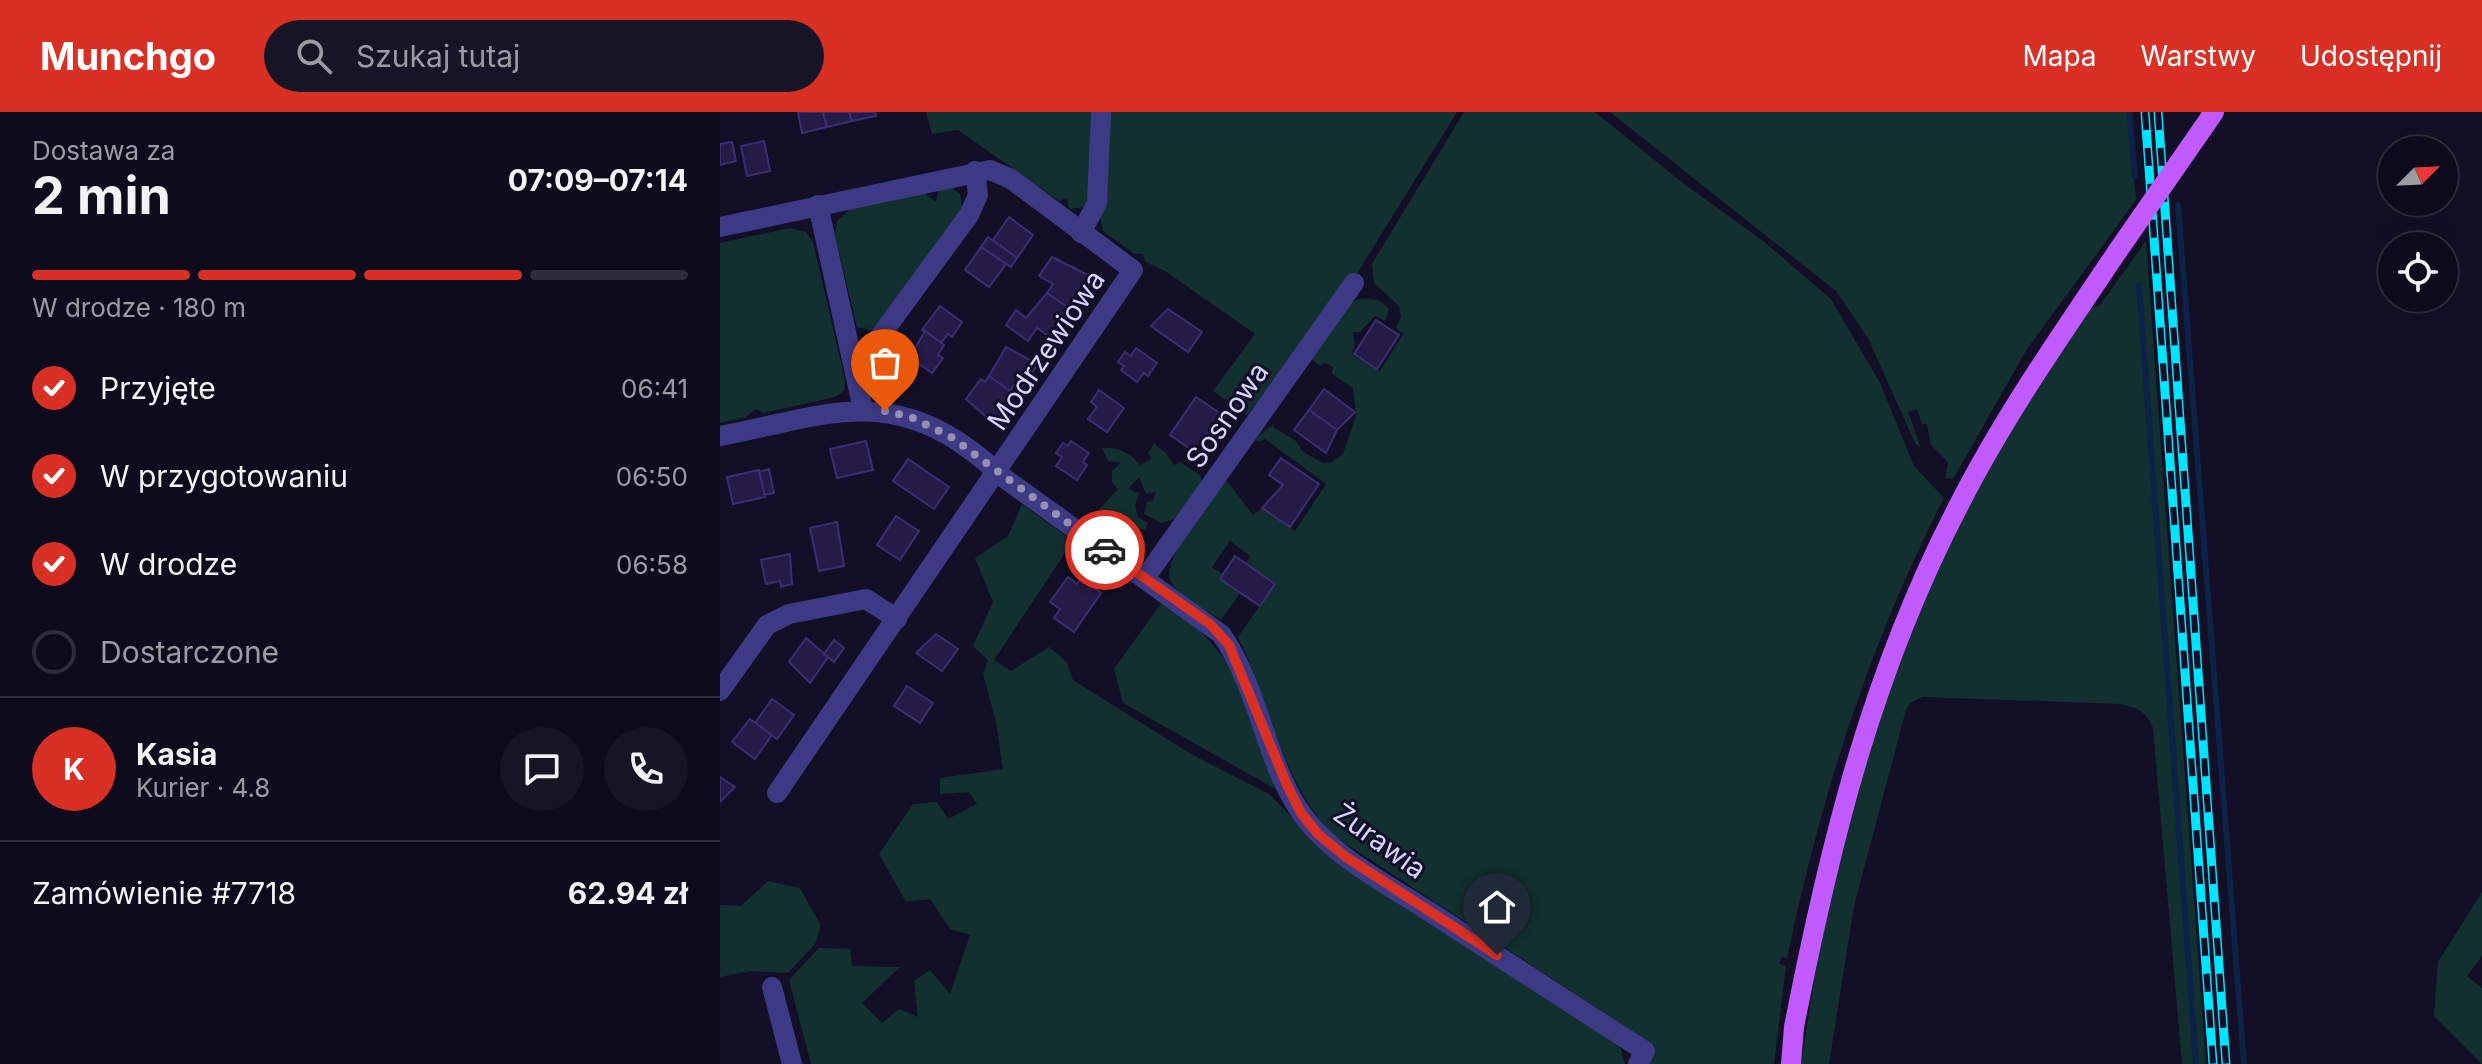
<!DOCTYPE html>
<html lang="pl">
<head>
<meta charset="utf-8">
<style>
	:root { --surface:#0e0b1c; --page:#171425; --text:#f1f3f6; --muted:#9b9ba3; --line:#2e2b3b; --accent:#d93025 }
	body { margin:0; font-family:Inter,sans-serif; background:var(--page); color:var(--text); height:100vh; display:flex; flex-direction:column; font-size:30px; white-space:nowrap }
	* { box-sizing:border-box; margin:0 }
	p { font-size:26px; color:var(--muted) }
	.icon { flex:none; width:44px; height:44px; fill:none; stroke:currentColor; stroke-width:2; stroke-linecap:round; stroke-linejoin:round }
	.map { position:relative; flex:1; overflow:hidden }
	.side { display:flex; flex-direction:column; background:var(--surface); width:720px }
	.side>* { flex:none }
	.needle { width:52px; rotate:66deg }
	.buttons { position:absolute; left:1658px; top:24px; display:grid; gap:16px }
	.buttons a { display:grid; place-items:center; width:80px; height:80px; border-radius:50%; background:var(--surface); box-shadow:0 8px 32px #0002,0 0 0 2px var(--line); font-size:40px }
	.pin { position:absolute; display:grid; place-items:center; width:68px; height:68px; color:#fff; margin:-82px -34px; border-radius:50% 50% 50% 0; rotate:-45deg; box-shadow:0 0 8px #0007 }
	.pin .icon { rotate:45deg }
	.courier { position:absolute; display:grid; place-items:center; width:80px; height:80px; margin:-40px; border:6px solid #d93025; border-radius:50%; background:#fff; color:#222; box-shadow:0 2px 10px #0007 }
	.overview em { font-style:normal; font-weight:700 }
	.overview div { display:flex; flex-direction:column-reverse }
	.overview { display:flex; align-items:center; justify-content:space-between; height:136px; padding:0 32px }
	h1 { font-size:52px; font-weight:700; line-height:60px }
	.bar { display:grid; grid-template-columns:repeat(4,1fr); gap:12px 8px; align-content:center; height:96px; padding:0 32px }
	.bar i { height:10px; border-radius:6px; background:var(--line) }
	.bar .on { background:var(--accent) }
	.bar p { grid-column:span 4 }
	.line { display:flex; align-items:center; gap:20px; padding:0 32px; border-top:2px solid var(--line) }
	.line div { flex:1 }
	.round { display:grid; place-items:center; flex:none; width:84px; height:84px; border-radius:42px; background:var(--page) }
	ol { padding:0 32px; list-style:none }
	li { display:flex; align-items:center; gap:24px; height:88px }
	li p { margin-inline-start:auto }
	li .icon { padding:8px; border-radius:50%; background:var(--accent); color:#fff; stroke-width:4 }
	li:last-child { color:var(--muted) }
	li i { width:44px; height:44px; border:4px solid var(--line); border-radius:50% }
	header { display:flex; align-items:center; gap:48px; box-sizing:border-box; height:112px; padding:0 40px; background:var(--accent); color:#fff }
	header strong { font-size:38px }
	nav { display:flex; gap:44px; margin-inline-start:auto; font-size:28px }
	.search { width:560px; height:72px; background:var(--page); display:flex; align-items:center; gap:20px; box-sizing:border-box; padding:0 28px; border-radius:44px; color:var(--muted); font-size:30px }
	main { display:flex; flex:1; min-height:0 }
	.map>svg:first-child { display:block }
</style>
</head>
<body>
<header>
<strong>Munchgo</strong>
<div class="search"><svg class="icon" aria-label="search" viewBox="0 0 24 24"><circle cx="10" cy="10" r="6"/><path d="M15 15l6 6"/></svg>Szukaj tutaj</div>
<nav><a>Mapa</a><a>Warstwy</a><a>Udostępnij</a></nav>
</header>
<main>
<section class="side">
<div class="overview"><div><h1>2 min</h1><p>Dostawa za</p></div><em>07:09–07:14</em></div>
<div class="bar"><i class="on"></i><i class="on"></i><i class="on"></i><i></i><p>W drodze · 180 m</p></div>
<ol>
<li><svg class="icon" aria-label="check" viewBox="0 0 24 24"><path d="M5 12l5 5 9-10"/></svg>Przyjęte<p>06:41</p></li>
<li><svg class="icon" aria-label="check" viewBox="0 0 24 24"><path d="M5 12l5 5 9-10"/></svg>W przygotowaniu<p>06:50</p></li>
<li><svg class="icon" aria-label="check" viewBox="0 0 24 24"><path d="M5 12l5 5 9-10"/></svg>W drodze<p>06:58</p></li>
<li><i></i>Dostarczone</li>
</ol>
<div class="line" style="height:144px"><b class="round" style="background:var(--accent);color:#fff">K</b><div><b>Kasia</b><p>Kurier · 4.8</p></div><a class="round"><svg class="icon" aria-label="chat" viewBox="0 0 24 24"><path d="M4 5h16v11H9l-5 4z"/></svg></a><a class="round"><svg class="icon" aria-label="phone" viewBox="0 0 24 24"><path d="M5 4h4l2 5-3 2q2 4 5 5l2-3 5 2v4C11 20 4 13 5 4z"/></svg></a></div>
<div class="line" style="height:104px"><div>Zamówienie #7718</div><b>62.94 zł</b></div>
</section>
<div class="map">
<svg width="1762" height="952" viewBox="0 0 1762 952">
	<rect width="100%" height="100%" fill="#130f26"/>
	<g fill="#12302f">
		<polygon points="206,0 374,0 371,85 365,95 349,97 347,86 339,89 238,18 212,22"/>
		<polygon points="389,0 737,0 633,168 527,303 493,279 535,222 445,159 425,150 423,142 414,142 383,119 380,106"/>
		<path d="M 744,0 L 875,0 L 964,72 L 1042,128 L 1111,187 L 1160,271 L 1194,354 L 1224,386 C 1149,532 1100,687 1067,847 L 1062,844 L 1059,852 L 1066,854 L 1054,952 L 927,952 L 935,934 L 614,724 C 561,670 551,592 518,525 L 555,472 L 526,452 L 530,444 L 510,429 L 492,455 L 503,462 L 500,467 L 520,481 L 501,508 C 487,498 460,486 451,470 C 439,448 492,388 506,368 L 533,403 L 542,396 L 575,419 L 606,372 L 545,327 L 537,330 L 536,326 L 554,312 L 553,315 L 576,329 L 583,340 L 603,351 L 612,350 L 623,342 L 636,304 L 633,276 L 612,262 L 613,255 L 605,251 L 600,254 L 590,246 L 630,190 C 643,185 661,184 669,198 L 665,209 L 655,204 L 640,220 L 633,220 L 635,232 L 632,243 L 660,259 L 683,222 L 676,216 L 681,205 L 679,194 L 654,171 L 652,152 Z"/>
		<polygon points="890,0 1409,0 1416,88 1307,237 1233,367 1225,366 1228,350 1211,333 1207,312 1202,312 1197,297 1188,300 1201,336 1195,331 1148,226 1116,179"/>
		<polygon points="231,75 240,82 242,97 155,219 137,215 115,123 117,109 130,97 203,80 216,90 219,76"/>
		<polygon points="70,116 86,120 93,130 125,268 124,279 115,285 43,301 36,297 26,305 0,311 0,131"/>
		<path d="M 1426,129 L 1486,952 L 1462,952 L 1433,616 C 1426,599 1418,596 1400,592 L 1203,585 L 1190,591 L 1186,598 L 1134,794 L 1109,952 L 1081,952 L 1108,783 L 1162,596 L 1211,471 L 1253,386 L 1285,327 L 1370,197 L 1380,193 Z"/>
		<path d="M 434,332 L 445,340 L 454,353 L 460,350 L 480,363 L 482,369 L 466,403 L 441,411 L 424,402 L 427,390 L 433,389 L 436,380 L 426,382 L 419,365 L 408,377 L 419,381 L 415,393 L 418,405 L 428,411 L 425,418 L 418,416 L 410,421 L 417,427 L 423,424 L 427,433 L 421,438 L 410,437 L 405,426 L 396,430 L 366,412 L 398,377 L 392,370 L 392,359 L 401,351 L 388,349 L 382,336 C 396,334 412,341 420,353 L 432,347 L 428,341 Z"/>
		<polygon points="302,392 353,429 274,548 291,559 329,535 346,549 353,568 471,642 549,682 614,748 899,931 905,952 91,952 69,868 99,836 130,837 132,854 180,855 142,891 162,911 179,897 198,905 194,869 210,858 230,882 250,823 230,817 210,787 186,790 159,742 193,692 217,690 228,707 257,692 249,680 220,682 220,666 283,657 276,610 263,562 268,548 253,534 273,490 255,446 288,424"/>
		<polygon points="442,490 473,510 509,552 559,679 403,591 394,557"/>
		<polygon points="48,769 80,776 101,814 95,832 68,861 31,859 0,865 0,793 21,794"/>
		<polygon points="1762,780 1762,844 1747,864 1762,876 1762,952 1714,904 1718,850"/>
	</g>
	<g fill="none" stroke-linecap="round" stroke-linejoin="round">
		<g stroke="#0c2248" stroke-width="6">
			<polyline points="1409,0 1415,64"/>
			<polyline points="1458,93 1524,952"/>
			<polyline points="1419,173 1476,952"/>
		</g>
	</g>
	<g fill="#241b47" stroke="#3b2d73" stroke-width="2">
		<polygon points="78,0 103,0 107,15 82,21"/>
		<polygon points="103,0 129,0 132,9 107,15"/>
		<polygon points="129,0 155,0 156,4 132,9"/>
		<polygon points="44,29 50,59 27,64 21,34"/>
		<polygon points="12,30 16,49 0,53 0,32"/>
		<polygon points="289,105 313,123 297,146 273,128"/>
		<polygon points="268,125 297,146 291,155 261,135"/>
		<polygon points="261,135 286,152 269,175 245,158"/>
		<polygon points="332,145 376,167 360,190 357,188 350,197 327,181 333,172 319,164"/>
		<polygon points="327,181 350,197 346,203 350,205 334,228 317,216 308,229 286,213 296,198 306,206"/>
		<polygon points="220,194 242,210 232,225 228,222 221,231 202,218"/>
		<polygon points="448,197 482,220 468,240 431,214"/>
		<polygon points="656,208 679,223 657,257 634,242"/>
		<polygon points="205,219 224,233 218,243 223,246 212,261 190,245"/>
		<polygon points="286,235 318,252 302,275 296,270 290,279 269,264"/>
		<polygon points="416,236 437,251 428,264 424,261 417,270 401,258 404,254 398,250 405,240 411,244"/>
		<polygon points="269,264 290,279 285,286 289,289 273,311 246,287 261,267 265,270"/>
		<polygon points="604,277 635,300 617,318 589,298"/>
		<polygon points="379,278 404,296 387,320 368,307 377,295 371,290"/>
		<polygon points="476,285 501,302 475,340 450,323"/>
		<polygon points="589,298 617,318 606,341 574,318"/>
		<polygon points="146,329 153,358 117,366 110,337"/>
		<polygon points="351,329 369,341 363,350 367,353 357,368 336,354 342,345 336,341 343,331 348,334"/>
		<polygon points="561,346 599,372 570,415 542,396 563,373 549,363"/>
		<polygon points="188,347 229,375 214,397 173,369"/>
		<polygon points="49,357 54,381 44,383 39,360"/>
		<polygon points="39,358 45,385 13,392 7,365"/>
		<polygon points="176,404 199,419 180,448 157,433"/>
		<polygon points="117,410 124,454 99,459 90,416"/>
		<polygon points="70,442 72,472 61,475 60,469 46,472 41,448"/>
		<polygon points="515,444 555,472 540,494 500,467"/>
		<polygon points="348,465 357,472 361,467 381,481 354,520 334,506 340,497 330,490"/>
		<polygon points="216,522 238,537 222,559 196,541"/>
		<polygon points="86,526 108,545 90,571 69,550"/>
		<polygon points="114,528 124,536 114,550 104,542"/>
		<polygon points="187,574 213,591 200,611 174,594"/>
		<polygon points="52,587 74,603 57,627 35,611"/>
		<polygon points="30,607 52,623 35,647 12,630"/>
		<polygon points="0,665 15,675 0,690"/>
	</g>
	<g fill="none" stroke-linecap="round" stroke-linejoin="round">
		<g stroke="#3d3a85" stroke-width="20">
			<polyline points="98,93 143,297"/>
			<polyline points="0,115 270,58 291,67 413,158 57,681"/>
			<polyline points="361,121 377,91 381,0"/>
			<polyline points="131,243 148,236 161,223 249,103 258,83 255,59"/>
			<path d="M 0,324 C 89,308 156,275 239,330 C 253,340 266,348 277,361 L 501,522 C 539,575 546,654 584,705 C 615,746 667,772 710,800 C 781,846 853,893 925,939 L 918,952"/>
			<polyline points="425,466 634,171"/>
			<polyline points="0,579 47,513 69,502 146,487 177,507"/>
			<polyline points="52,875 72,952"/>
		</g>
		<g stroke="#c25bff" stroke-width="20">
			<polyline points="1483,16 1494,0"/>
			<path d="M 1071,952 L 1074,915 C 1110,731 1152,559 1240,391 C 1285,303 1342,222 1397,140"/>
		</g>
		<defs>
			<g id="rail">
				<polyline points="1425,0 1493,952"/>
				<polyline points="1438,0 1506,952"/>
			</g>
		</defs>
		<use href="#rail" stroke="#00e5ff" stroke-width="9"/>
		<use href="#rail" stroke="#130f26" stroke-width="6" stroke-dasharray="18" stroke-linecap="butt"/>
		<polyline stroke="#c25bff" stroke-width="20" points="1397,140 1483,16"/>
	</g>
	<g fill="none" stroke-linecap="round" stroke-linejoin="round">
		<polyline stroke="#948fb3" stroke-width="8" stroke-dasharray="0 14.4" points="165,299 191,305 231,325 385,438"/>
		<polyline stroke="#d93025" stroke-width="10" points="385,438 490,512 509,533 567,673 581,701 598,722 626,745 777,843"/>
	</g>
	<g text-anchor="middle" stroke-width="6" stroke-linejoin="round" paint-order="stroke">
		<g font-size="28" fill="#d9d4ff" stroke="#130f26">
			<text transform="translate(326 238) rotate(-56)" y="10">Modrzewiowa</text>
			<text transform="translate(507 303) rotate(-55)" y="10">Sosnowa</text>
			<text transform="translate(660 729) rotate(36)" y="10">Żurawia</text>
		</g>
	</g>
</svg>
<div class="buttons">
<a><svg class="needle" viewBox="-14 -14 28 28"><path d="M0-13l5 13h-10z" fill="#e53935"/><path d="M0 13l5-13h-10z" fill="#9b9ba3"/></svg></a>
<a><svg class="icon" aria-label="locate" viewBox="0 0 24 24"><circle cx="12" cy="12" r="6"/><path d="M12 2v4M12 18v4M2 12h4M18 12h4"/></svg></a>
</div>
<div class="pin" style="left:165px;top:299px;background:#ea580c"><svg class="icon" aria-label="bag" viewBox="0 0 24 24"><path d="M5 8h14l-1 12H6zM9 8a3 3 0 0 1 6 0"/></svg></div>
<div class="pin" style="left:777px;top:843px;background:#1f2937"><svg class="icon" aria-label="home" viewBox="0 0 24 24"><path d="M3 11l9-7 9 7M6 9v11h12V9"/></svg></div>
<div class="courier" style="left:385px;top:438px"><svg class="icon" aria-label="car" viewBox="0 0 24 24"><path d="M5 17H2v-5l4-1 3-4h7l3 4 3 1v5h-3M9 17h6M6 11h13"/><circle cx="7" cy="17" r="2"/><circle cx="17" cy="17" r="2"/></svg></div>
</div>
</main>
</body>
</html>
